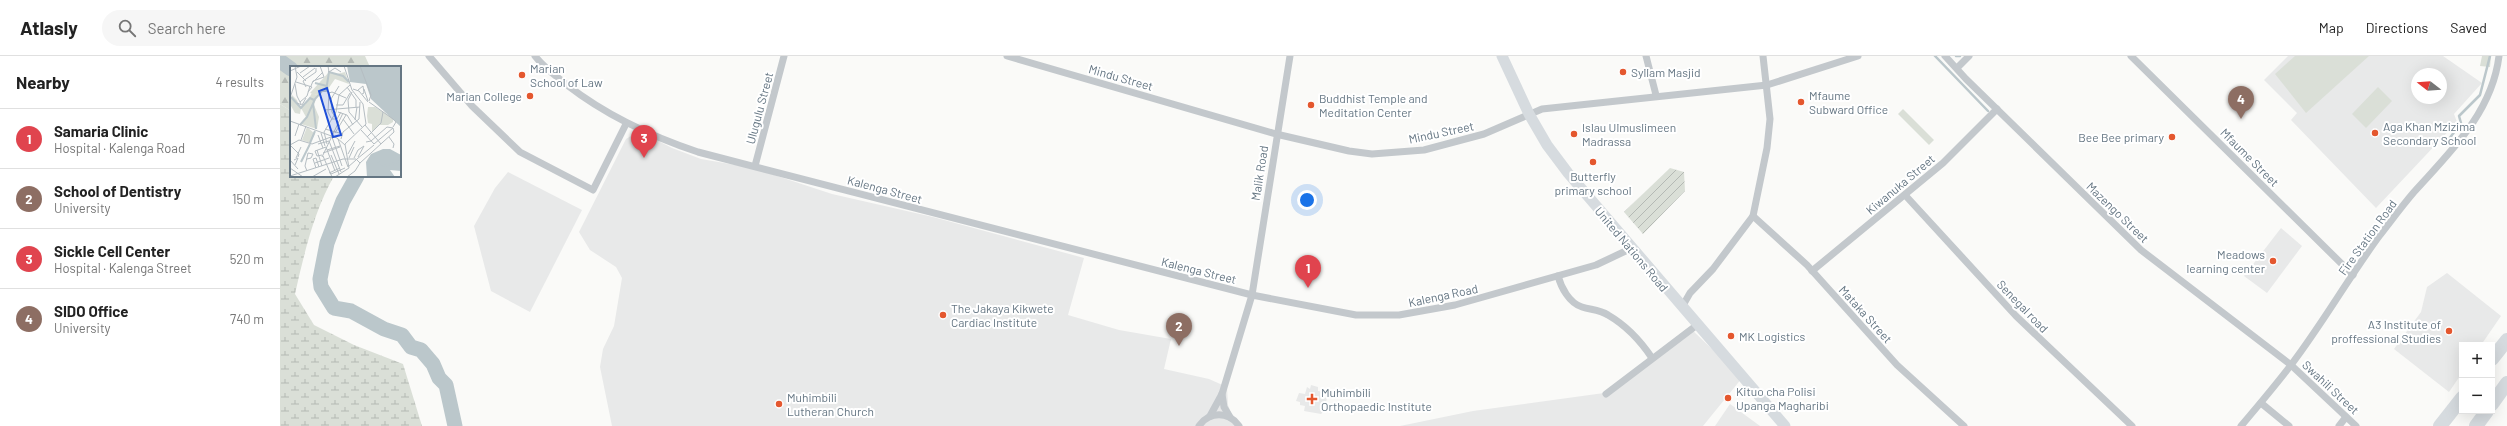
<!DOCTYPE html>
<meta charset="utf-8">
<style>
:root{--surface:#fff;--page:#f6f6f6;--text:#222;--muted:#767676;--line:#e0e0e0;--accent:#e4572e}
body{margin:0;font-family:Barlow,sans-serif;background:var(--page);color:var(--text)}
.controls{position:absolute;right:12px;bottom:12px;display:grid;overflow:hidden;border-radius:0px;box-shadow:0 4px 16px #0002}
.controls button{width:36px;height:36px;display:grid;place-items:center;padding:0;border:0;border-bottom:1px solid var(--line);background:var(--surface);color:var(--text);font:20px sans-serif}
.compass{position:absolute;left:2131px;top:12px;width:36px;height:36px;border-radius:50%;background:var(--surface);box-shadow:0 4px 16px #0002;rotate:287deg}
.you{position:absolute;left:1027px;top:144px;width:14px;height:14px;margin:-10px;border:3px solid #fff;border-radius:50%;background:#1a73e8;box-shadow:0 0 0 6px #1a73e833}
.badge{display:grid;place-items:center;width:26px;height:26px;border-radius:50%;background:var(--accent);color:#fff;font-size:13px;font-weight:700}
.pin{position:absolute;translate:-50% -33px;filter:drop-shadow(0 1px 2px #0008)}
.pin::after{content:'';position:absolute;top:21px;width:14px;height:12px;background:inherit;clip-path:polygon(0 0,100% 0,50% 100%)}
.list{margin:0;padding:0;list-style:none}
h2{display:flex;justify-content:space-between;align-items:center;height:52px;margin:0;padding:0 16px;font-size:17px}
h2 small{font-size:13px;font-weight:400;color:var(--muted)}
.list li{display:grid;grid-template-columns:26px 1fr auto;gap:12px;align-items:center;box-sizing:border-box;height:60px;padding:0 16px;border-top:1px solid var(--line)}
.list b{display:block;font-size:15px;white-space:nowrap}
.list p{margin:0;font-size:13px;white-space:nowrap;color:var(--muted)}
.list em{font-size:13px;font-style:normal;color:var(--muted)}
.icon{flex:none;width:22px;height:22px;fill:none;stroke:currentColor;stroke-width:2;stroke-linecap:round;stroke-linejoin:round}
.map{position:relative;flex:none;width:2227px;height:370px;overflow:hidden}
header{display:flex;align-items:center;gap:24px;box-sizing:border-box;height:56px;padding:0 20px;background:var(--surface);border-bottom:1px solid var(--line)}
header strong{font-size:19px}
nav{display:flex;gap:22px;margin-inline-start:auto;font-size:14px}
.search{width:280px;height:36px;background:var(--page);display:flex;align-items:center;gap:10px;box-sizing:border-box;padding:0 14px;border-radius:22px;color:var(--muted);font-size:15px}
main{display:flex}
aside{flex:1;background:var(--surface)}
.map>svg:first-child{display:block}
.built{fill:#e8e9e9;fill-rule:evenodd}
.green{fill:#dadfd7}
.forest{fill:url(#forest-firs)}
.wetland{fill:url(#wetland-marsh)}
.garden{fill:url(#garden-furrows)}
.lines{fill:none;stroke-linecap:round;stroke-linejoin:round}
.stream{stroke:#bbc7cb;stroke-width:2.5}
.river{stroke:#bbc7cb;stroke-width:15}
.street{stroke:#c3c8cc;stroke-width:7}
.secondary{stroke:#d6dbdf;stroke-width:11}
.highway{stroke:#d6dbdf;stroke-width:14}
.poi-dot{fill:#e4572e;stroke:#fff;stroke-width:1.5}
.labels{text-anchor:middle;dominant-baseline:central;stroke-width:4;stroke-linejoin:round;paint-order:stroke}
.poi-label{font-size:12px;fill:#657683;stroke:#fff;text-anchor:start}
.street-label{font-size:12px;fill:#657683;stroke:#fff}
.inset-river{fill:none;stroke:#bbc7cb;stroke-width:2}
.inset-road{fill:none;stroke:#b5bdc2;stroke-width:1}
.view{fill:#1d4ed8;fill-opacity:0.15;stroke:#1d4ed8;stroke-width:2}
.inset-edge{fill:none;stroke:#657683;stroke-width:2}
</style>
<header>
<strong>Atlasly</strong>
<div class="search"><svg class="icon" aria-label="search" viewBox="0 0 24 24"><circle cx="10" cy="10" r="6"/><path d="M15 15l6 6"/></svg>Search here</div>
<nav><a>Map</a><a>Directions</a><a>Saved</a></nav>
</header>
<main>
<aside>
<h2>Nearby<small>4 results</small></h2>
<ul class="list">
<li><span class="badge" style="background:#e0444e">1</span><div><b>Samaria Clinic</b><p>Hospital · Kalenga Road</p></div><em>70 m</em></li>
<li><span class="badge" style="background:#8d6e63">2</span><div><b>School of Dentistry</b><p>University</p></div><em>150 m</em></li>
<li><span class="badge" style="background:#e0444e">3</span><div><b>Sickle Cell Center</b><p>Hospital · Kalenga Street</p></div><em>520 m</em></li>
<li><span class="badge" style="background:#8d6e63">4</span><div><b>SIDO Office</b><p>University</p></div><em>740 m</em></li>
</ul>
</aside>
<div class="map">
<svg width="2227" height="370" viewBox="0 0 2227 370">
<defs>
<pattern id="forest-firs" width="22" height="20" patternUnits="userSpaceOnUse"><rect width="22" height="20" fill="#dadfd7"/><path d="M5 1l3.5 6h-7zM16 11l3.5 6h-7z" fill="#b4b9b4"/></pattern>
<pattern id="wetland-marsh" width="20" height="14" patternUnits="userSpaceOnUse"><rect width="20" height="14" fill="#dadfd7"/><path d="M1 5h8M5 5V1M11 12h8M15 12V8" fill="none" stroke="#b4b9b4"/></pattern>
<pattern id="garden-furrows" width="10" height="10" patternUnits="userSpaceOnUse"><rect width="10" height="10" fill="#dadfd7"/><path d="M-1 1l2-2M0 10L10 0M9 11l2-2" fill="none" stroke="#b4b9b4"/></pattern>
</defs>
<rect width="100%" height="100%" fill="#fafaf8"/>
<g class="built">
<path d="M2008,0H2163L2202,27L2174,58L2177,66L2096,152L2011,64L2017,57L1984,24ZM2137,18H2161V42H2137Z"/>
<path d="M359,75L392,92L421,103L473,112L552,138L653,161L804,202L788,259L839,274L891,283L884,313L929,323L947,331L948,349L956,370H332L320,311L323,293L334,270L342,222L336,211L310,194L299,176L346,83Z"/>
<path d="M228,116L302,154L250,256L211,235L194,170L215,132Z"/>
<path d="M2001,172L2022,190L1987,237L1964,220Z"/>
<path d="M2167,217L2221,260L2201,289H2182V317L2169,336L2114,293L2141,256L2147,231Z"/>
<path d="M1409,271L1462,322L1423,370H1120L1193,355L1324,337Z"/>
<path d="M1031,329L1038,331V335L1045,336L1043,341L1047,342L1044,355L1041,358L1024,355L1025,350L1020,349V346L1016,345L1019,337L1025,338L1027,331L1030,333Z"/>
<path d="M1450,348L1480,370H1435Z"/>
</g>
<g class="green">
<path d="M2015,0H2089L2026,57L1995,18Z"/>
<path d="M2202,0H2211L2210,11L2200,10Z"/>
<path d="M2098,31L2112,45L2086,72L2072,58Z"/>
<path d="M1623,53L1654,84L1649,89L1618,58Z"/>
</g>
<path class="forest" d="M0,0H85L90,11H11V55L0,48Z"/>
<path class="wetland" d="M0,48L11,55V120H54C34,155 24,198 15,238L34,269L74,289L123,308L142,370H0Z"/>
<path class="garden" d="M1390,112L1404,116L1405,135L1363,178L1344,156Z"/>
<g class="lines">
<g class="stream">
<path d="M1655,0L1708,55"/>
<path d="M1676,0H1680"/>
<path d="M2169,83L2181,67L2179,60L2200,39L2210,0"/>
</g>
<g class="river">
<path d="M0,5L11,13"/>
<path d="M77,120L63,145L47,187L40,223L41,231L54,252L71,255L104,273L122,279L131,291L141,294L153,308L159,322L166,329L175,370"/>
</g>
<g class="street">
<path d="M149,0L192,50L240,96L313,134L346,68"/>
<path d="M255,0C263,11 276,20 287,29C327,60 370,80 418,96L972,239L1076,259H1119L1175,249L1316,209L1352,192"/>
<path d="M727,0L996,78L1069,95L1092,98L1144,94L1204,78L1262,53L1487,29L1578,0"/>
<path d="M1366,0L1376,39"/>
<path d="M1665,0L1686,23L1861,194L2011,309L2076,370"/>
<path d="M1851,0L2073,219"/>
<path d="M1677,12L1689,0"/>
<path d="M475,110L504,0"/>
<path d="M1625,139L1736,260L1852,370"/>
<path d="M1473,160L1527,209L1617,309L1684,370"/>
<path d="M1532,215L1663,107L1717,53"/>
<path d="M1278,220C1281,231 1289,247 1302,251C1311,254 1319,253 1328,259C1347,270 1360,284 1372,302"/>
<path d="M1402,251L1410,237L1433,213L1473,160L1487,92L1490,63L1483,0"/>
<path d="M942,338L944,351L950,361"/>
<path d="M1326,338L1417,269"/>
<path d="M1981,347L2009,370"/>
<path d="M930,360L942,338L972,239L1010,0"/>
<path d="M919,370C929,355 949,355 959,370"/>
<path d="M1961,370C1978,350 1995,330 2011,309C2043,267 2069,221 2100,179C2111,165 2122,150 2134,136C2170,96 2212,57 2219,0"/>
<path d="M2059,370L2066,361"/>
</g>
<path class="secondary" d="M1222,0L1249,58L1267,89L1288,117L1505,370"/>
<g class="highway">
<path d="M2212,303L2227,284"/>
<path d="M2212,348L2227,327"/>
<path d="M2160,370L2182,342"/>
<path d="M2196,370L2207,355"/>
</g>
</g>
<g class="poi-dot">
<circle cx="1343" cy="16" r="4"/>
<circle cx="242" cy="19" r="4"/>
<circle cx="250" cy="40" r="4"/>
<circle cx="1521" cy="46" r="4"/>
<circle cx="1031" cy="49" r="4"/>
<circle cx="2095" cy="77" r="4"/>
<circle cx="1294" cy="78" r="4"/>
<circle cx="1892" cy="81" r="4"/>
<circle cx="1313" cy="106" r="4"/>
<circle cx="1993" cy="205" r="4"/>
<circle cx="663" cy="259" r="4"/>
<circle cx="2169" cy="275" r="4"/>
<circle cx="1451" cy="280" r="4"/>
<circle cx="1448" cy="342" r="4"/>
<path d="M1030 337h4v4h4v4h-4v4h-4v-4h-4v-4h4z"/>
<circle cx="499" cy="348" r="4"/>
</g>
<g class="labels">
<g class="poi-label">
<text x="250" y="12">Marian<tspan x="250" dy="14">School of Law</tspan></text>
<text x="1351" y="16">Syllam Masjid</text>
<text x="1529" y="39">Mfaume<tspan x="1529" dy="14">Subward Office</tspan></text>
<text x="242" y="40" text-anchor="end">Marian College</text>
<text x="1039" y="42">Buddhist Temple and<tspan x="1039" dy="14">Meditation Center</tspan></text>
<text x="2103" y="70">Aga Khan Mzizima<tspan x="2103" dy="14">Secondary School</tspan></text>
<text x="1302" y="71">Islau Ulmuslimeen<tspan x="1302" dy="14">Madrassa</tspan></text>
<text x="1884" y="81" text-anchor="end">Bee Bee primary</text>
<text x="1313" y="120" text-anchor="middle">Butterfly<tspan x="1313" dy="14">primary school</tspan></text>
<text x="1985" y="198" text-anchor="end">Meadows<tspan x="1985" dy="14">learning center</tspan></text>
<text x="671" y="252">The Jakaya Kikwete<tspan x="671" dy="14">Cardiac Institute</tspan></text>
<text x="2161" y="268" text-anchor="end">A3 Institute of<tspan x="2161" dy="14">proffessional Studies</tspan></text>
<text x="1459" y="280">MK Logistics</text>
<text x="1456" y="335">Kituo cha Polisi<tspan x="1456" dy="14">Upanga Magharibi</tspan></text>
<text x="1041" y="336">Muhimbili<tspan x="1041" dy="14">Orthopaedic Institute</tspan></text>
<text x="507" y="341">Muhimbili<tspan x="507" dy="14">Lutheran Church</tspan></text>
</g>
<g class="street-label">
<text transform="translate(841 21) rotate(16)">Mindu Street</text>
<text transform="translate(479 52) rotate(-75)">Ulugulu Street</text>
<text transform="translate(1161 76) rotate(-12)">Mindu Street</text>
<text transform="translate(1970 101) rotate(45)">Mfaume Street</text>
<text transform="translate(979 117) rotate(-81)">Malik Road</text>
<text transform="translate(1620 128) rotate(-40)">Kiwanuka Street</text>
<text transform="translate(605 133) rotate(15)">Kalenga Street</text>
<text transform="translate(1838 156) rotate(44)">Mazengo Street</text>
<text transform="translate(2087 181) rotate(-54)">Fire Station Road</text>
<text transform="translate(1352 193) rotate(50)">United Nations Road</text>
<text transform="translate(919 214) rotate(14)">Kalenga Street</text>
<text transform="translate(1163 239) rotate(-12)">Kalenga Road</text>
<text transform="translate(1743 250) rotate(46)">Senegal road</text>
<text transform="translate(1586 258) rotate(48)">Mataka Street</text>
<text transform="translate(2051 331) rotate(43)">Swahili Street</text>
</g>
</g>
<g transform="translate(10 10)">
<rect width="111" height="111" fill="#fafaf8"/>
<path d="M22,27L27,29L24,39L29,51L27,63L11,58L17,50L16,51L11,42L10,48L5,47L0,38L2,29L7,34L9,41L15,39ZM78,41H85L103,52V56L98,59H89L82,66V58L78,57L77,50Z" fill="#dadfd7"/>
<path d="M39,6L47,8L55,6L59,18L45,13L36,26Z" fill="#dadfd7"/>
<path d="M39,6V18L36,24H32L27,29L20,27ZM17,61L25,68L20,77L12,74Z" fill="#dadfd7"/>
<path d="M57,0H111V61L81,33L76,18L60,16ZM93,83H100L111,89V105L100,104L105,111H77L76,96L81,88Z" fill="#bbc7cb"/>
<path class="inset-river" d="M25,17L37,20M1,31L11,42L20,32L24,34M23,37L26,63M10,59L17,51L25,33L32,25H36L39,6L53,10L59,16M20,77L25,65M82,91L94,100L111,95M11,96L20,78"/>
<path class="inset-road" d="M38,0L39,6L45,2L51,6M70,0L81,29L79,35M0,5L11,0M7,6L16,15M10,7L20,0M13,11L25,2M6,16L22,21L18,26M23,16L33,6M5,18L7,30L11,38M21,20L23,15L34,11L30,0M16,21L13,15L26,6V2M57,21L66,34V41M63,23L69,25L78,36M74,23L78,35M68,24L73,20L74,27L72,28M62,26L58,34L59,46L72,61M0,32L7,11L5,0M10,36L17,30L20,20M79,36L103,53L106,56L103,61M7,37L12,39L16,32M46,39H53L60,27M35,44L70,41M48,46L57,49L63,59M41,52L38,46L39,27L42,26L56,32M41,53H47L51,46M53,53L64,68M65,54L67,41M0,55L47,72L55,79M48,56L42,46L41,33L49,20M75,59L91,78M35,63L53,68M71,64L84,78M31,67L35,80M45,67L56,49M28,69L33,82M5,70L9,58M42,71L52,100M77,71L91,57L93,46M99,71L104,78L103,82M48,73L58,101L66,94M51,73L53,66L69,53L70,36M11,74L16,60M76,76L81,75L97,61L103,62M28,78L39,75L51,106M37,78L34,66L46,46L49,29L60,19M84,78L103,62M0,79L9,74L22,78L41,71M0,79L9,88L8,91M36,81L45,105M27,84L32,100M37,84L50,80M33,87L50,81M58,88L65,75M32,89L27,90L25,85L36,81M41,89L49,108M33,90L42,111M32,91L53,47M68,91L74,80M6,92L11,81M59,92L64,81M64,92L68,84L74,80M67,93L84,79M0,94L8,103M4,94L8,92L5,99M25,97L39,92M70,97L104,66L103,62M0,102L13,111M26,102L23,93L26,92L29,101M17,105L15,100L18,87L23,88L21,92L17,93M39,107L50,102M41,108L55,102M0,110L53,93H66M22,111L36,103M45,111L59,102L55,78L76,58L73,38L62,24L54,0M57,111L65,105L70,97L66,93"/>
<path class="view" d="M37,22L51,69L43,71L29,25Z"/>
<rect width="111" height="111" class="inset-edge"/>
</g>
</svg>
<div class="controls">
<button>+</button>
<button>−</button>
</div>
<svg class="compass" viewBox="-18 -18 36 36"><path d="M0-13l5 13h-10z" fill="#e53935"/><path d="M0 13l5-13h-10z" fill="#767676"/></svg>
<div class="you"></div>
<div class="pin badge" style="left:1028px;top:232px;background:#e0444e">1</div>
<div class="pin badge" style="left:899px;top:290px;background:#8d6e63">2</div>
<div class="pin badge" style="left:364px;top:102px;background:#e0444e">3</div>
<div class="pin badge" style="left:1961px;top:63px;background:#8d6e63">4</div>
</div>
</main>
